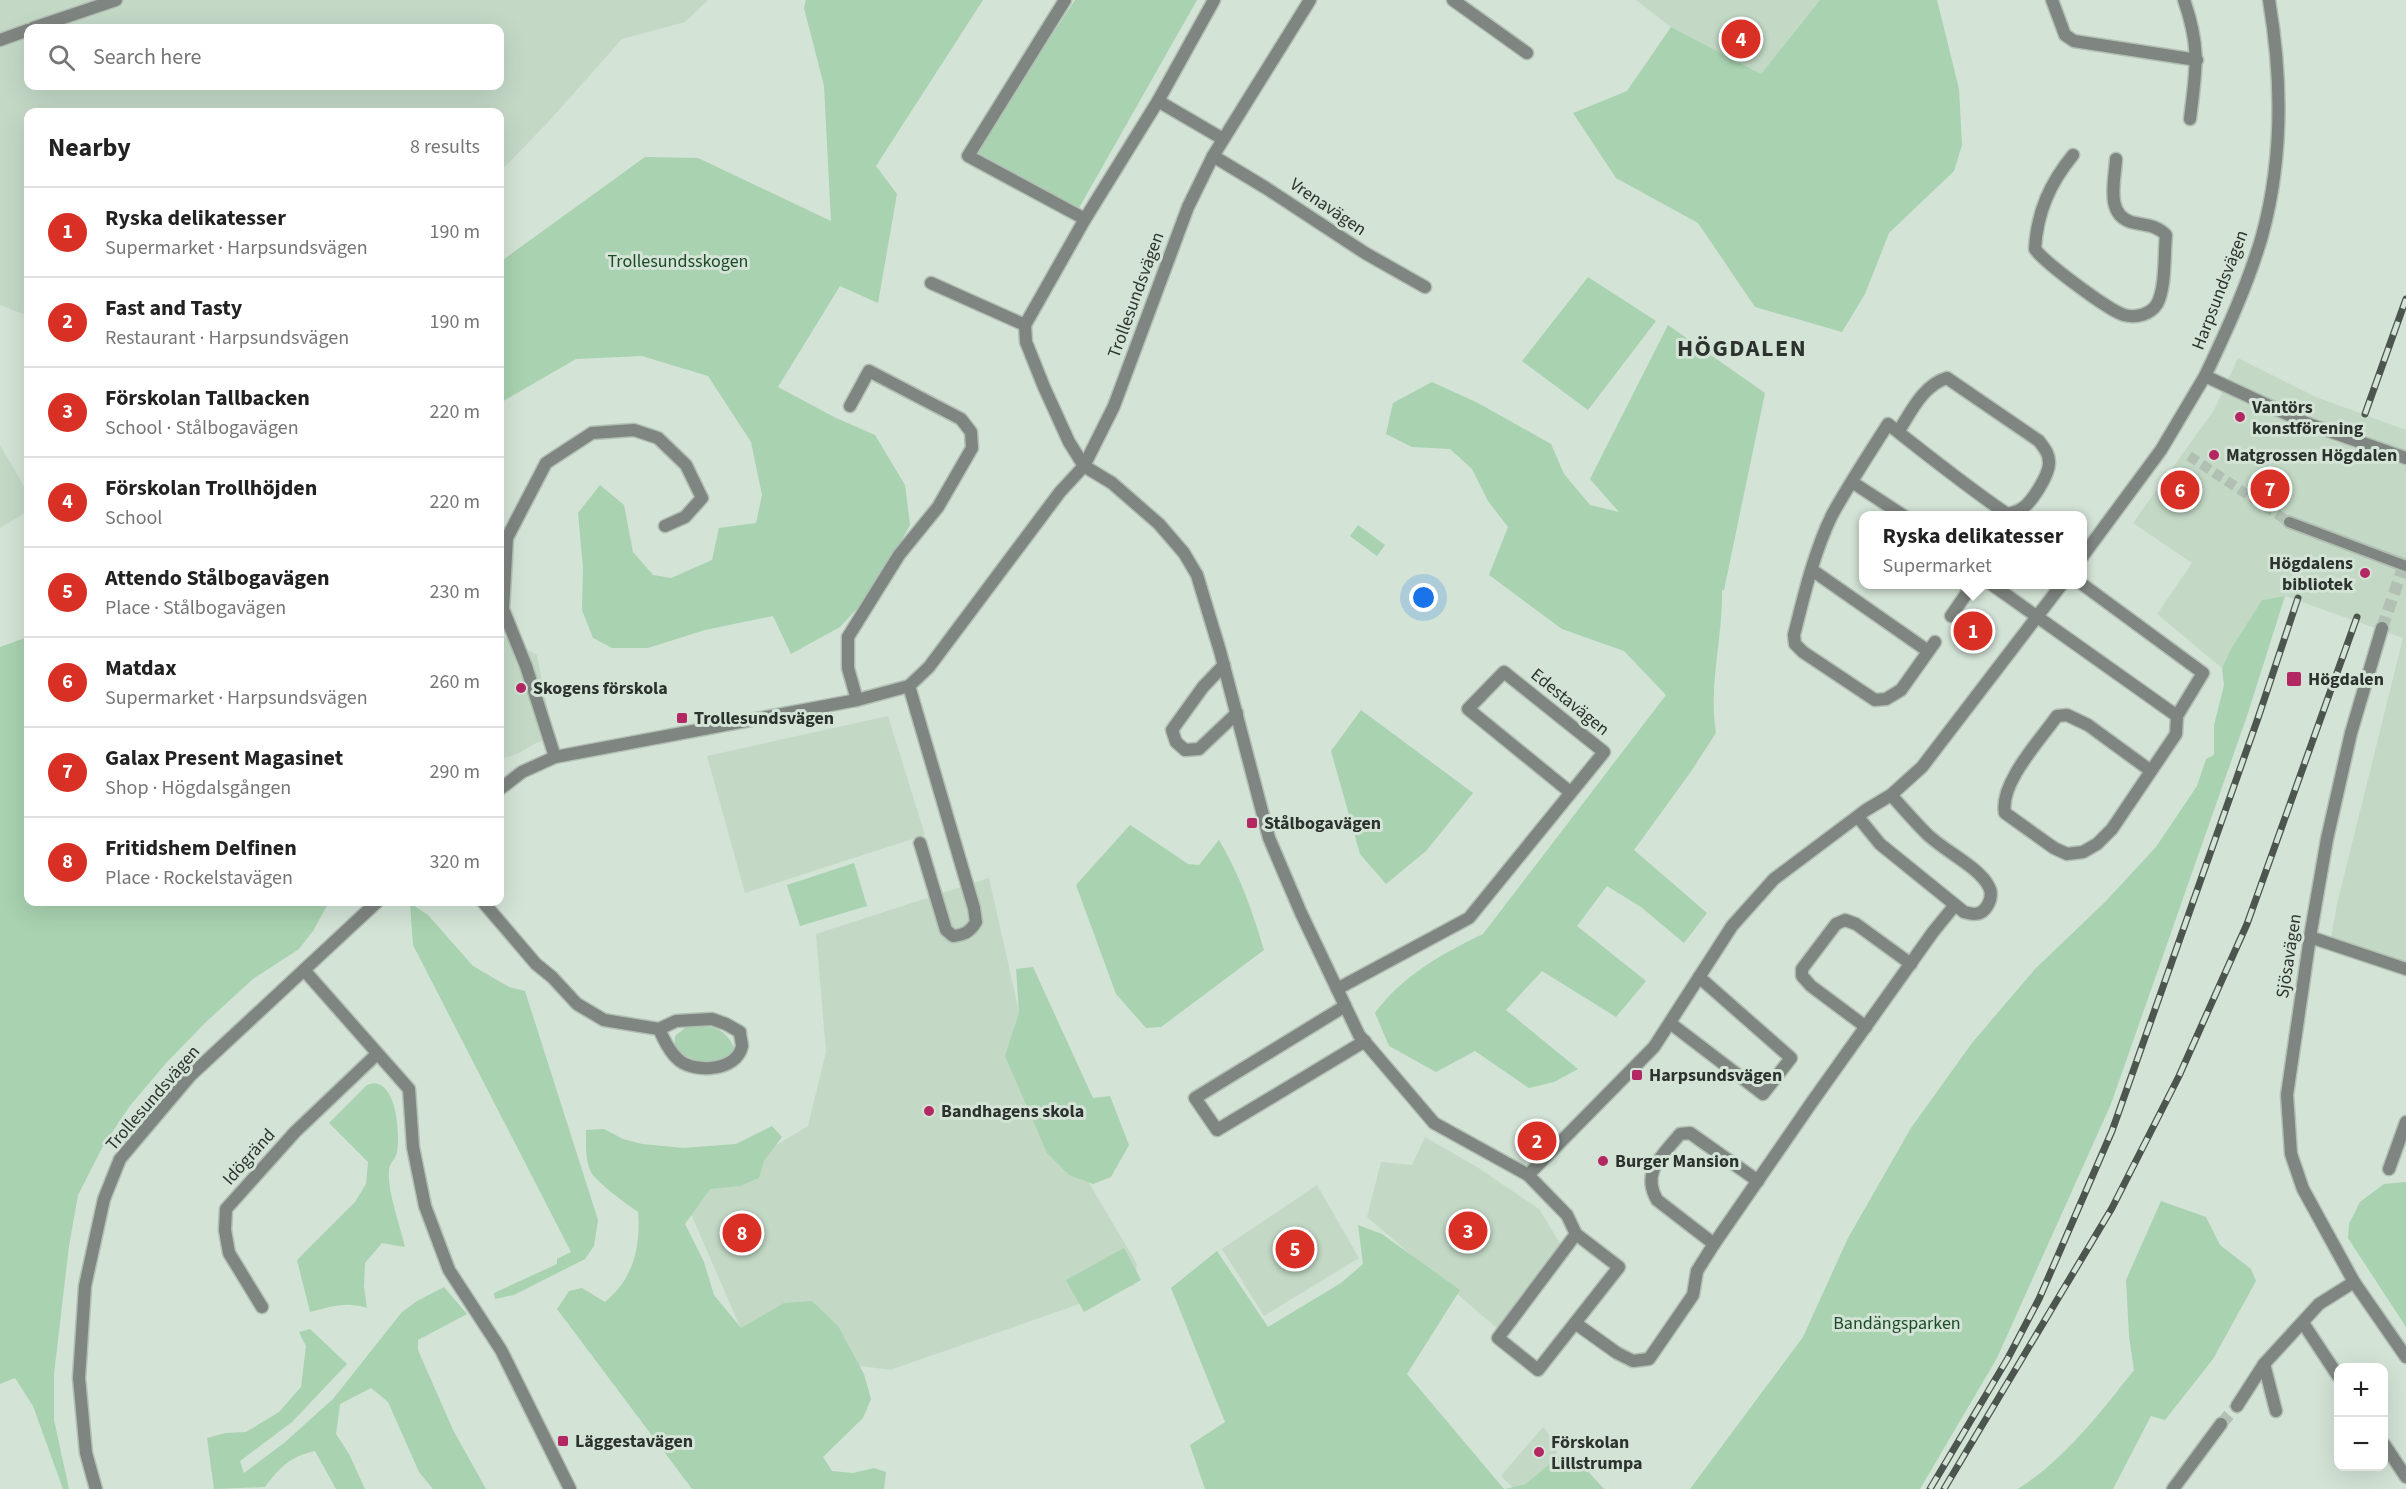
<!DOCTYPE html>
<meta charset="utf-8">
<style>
:root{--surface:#fff;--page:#f2f2f2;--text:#222;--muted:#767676;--line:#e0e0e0;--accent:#d93025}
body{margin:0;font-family:"Source Sans 3",sans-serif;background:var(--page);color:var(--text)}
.controls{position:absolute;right:18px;bottom:18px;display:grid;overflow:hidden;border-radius:12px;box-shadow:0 6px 24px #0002}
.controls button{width:54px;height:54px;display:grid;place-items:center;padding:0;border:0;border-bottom:2px solid var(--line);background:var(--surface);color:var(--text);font:30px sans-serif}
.you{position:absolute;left:1424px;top:598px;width:21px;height:21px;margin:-15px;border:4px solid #fff;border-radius:50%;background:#1a73e8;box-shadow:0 0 0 9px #1a73e833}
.badge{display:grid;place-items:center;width:39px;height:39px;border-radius:50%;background:var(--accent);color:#fff;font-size:20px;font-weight:700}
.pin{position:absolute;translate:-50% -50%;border:3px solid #fff;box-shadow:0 2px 6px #0006}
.popup{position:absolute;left:1859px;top:511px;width:228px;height:78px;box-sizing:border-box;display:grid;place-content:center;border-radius:12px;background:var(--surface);filter:drop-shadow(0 2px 4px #0005);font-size:20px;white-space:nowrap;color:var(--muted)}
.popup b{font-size:22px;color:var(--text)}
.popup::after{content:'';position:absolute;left:50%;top:100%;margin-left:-12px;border:12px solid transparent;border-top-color:var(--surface)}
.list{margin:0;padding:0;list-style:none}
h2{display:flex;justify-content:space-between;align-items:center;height:78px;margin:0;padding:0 24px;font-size:26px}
h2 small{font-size:20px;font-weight:400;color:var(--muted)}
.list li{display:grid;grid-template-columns:39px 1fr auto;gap:18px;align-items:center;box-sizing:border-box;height:90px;padding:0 24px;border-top:2px solid var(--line)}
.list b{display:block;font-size:22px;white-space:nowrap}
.list p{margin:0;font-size:20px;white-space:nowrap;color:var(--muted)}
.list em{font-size:20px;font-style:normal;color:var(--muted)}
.icon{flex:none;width:33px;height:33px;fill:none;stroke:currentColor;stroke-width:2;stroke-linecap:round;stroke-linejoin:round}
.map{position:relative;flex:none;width:2406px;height:1489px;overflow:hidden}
.search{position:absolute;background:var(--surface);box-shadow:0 6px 24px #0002;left:24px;top:24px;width:480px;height:66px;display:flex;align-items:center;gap:15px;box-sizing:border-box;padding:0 21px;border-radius:12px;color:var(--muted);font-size:22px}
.panel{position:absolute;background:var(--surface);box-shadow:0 6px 24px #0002;left:24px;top:108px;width:480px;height:798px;border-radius:12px}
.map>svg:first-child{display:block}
.built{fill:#c3d9c6;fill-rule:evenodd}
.green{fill:#a8d2b0}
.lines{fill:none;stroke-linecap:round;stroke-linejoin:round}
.pedestrian-tunnel{stroke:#b2c0b4;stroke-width:10;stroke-dasharray:10 5;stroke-linecap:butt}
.minor-tunnel{stroke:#b2c0b4;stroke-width:12;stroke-dasharray:12 6;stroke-linecap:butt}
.pedestrian-casing{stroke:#b2c0b4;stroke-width:14}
.minor-casing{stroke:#b2c0b4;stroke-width:15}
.tertiary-casing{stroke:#b2c0b4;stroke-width:15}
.pedestrian{stroke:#7f8580;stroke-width:10}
.minor{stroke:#7f8580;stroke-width:12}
.tertiary{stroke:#7f8580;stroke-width:12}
.rail-casing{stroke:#4d554f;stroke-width:7}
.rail{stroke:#d3e3d6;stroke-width:4.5;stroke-dasharray:14;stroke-linecap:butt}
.poi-dot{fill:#b32763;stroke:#d3e3d6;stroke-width:2}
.labels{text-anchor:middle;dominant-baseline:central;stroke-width:6;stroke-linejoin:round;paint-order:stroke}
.street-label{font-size:18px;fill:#2c322d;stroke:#d3e3d6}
.park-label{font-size:18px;fill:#1b4b29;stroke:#d3e3d6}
.poi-label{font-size:18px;font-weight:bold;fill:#2c322d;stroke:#d3e3d6;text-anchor:start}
.district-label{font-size:24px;font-weight:bold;letter-spacing:1.5px;fill:#2c322d;stroke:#d3e3d6}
</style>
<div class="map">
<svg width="2406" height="1489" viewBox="0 0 2406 1489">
<rect width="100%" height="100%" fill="#d3e3d6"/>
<g class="built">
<path d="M0,0H708L685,22L622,39L550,120L500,172V112H28V316L0,305ZM28,28H500V86H28Z"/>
<path d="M1636,0H1820L1761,74L1671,27Z"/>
<path d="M2238,358L2316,397L2406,430V975L2329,949L2337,904L2403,638L2285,596L2262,600L2231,649L2222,668L2157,614L2192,563L2133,523L2214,410Z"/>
<path d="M0,445L28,493V511L0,528Z"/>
<path d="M500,637H505L537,655L553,738L536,743L519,753L500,760Z"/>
<path d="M888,716L925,835L745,893L707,756Z"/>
<path d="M989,878L1038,1097L1137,1264L1134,1285L890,1370L750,1350L685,1200L808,1126L826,1052L816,934Z"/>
<path d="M1425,1137L1477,1167L1539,1209L1561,1245L1497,1328L1367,1217L1381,1162L1412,1165Z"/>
<path d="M1317,1185L1359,1258L1264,1316L1222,1249Z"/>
<path d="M1543,1427L1556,1443L1557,1462L1525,1489H1514L1501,1476Z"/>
</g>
<g class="green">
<path d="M806,0H983L876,166L897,194L878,303L840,286L778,387L836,418L875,435L905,485L910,525L875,589L840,627L791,654L773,616L705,630L648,648H612L593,638L582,610L583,568L578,513L600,485L624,505L633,552L653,575L671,578L712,560L719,528L756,523L762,495L751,442L708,376L642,356L576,359L500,403V262L645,157L698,158L831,221L824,86L804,8Z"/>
<path d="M1075,0H1197L1079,208L974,153Z"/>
<path d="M1820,0H1937L1959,89L1962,145L1954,171L1889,233L1865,294L1842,332L1755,307L1698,223L1616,178L1573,113L1627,91L1671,27L1761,74Z"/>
<path d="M1588,277L1656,321L1588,410L1522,361Z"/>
<path d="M1668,325L1765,393L1724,590H1722C1723,638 1708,685 1716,733L1690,773L1634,850L1707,913L1684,943L1641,907L1607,886L1577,926L1646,981L1616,1017L1542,971L1506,1010L1578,1069L1554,1082L1529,1088L1475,1051L1436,1072L1389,1046L1375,1013C1402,976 1443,953 1483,934L1666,695L1624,651L1562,629L1489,575L1508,527L1488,501L1472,469L1450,449L1412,447L1386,434L1393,403L1432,382L1478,403L1551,444L1564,474L1590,505L1619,512L1590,479Z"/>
<path d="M1358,525L1385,545L1377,556L1350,536Z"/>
<path d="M2285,596L2248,713L2111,1104L1997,1358L1920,1489H1690L1803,1337L1848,1238L1911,1128L1972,1043L2035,969L2105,902L2156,847L2197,786L2206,759L2214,755V725L2224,685L2222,668L2231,649L2262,600Z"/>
<path d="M28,633V902H329L313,931L299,949L253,979L206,1022L166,1063L129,1107L103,1146L78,1195L69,1246L54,1374V1420L69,1489H63L33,1406L15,1378L0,1384V647L25,638Z"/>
<path d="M1361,710L1473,793L1426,851L1386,884L1360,854L1331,751Z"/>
<path d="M1130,825L1188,864L1199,865L1219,840C1239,873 1253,913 1264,950L1161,1027L1146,1028L1116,994L1076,885Z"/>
<path d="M854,863L867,906L800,926L787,885Z"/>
<path d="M410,903L428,915L473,966L509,987L525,991L598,1220L594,1246L585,1259L514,1295L495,1299L494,1293L557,1264V1259L571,1252L413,945Z"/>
<path d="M1033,967L1093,1098L1110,1096L1129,1145L1111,1177L1093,1184L1069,1175L1047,1153L1005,1056L1019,1013L1016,969Z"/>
<path d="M698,1024C716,1026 728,1032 735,1050L725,1060L704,1063L680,1054L675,1049V1036L685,1028Z"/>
<path d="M374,1083C397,1085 400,1133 397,1152C396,1158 390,1163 389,1169C387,1191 400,1225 405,1247L382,1243L365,1263L364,1287L367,1308C346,1301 330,1307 310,1312L297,1260L355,1202L366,1184L368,1162L329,1123L367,1085Z"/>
<path d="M772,1126L782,1137L764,1161L759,1178L740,1186L710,1189L685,1224L704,1262L714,1295L741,1328L784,1303L812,1301L838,1326L864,1374L871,1399L863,1418L823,1457L832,1471L853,1473L874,1468L886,1472L884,1489H692L557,1309L569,1291L582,1288L605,1302C633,1279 641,1247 638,1212C627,1204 597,1183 591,1172C585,1160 586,1143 586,1130L604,1129L623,1139L642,1144L683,1148L736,1144Z"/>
<path d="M2405,1182L2406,1183V1327L2348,1238L2349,1224L2360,1202L2384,1184Z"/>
<path d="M2161,1201L2206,1217L2220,1245L2251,1269L2256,1281L2213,1359L2165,1420L2151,1416L2113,1489H2018C2065,1459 2100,1413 2134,1370L2129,1336L2126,1280Z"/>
<path d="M1358,1225L1382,1234L1460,1290L1407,1374L1504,1489H1205L1190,1445L1225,1422L1171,1288L1217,1251L1268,1327L1341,1283L1363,1264Z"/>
<path d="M1124,1248L1141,1280L1084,1312L1066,1280Z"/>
<path d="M444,1287L467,1314L418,1340V1350L453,1430L486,1489H433L419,1472L388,1402L371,1388L340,1404L336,1434L349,1454L365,1489H336L315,1451C291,1456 279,1468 265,1487L214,1489L207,1438L226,1433L246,1432L279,1412L301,1387L306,1346L299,1332L310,1329L347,1364L292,1422L240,1461L244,1473L284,1443L333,1399L402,1312L417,1301Z"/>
<path d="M1573,1455L1604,1489H1505L1526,1484L1559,1456Z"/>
</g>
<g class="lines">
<path class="pedestrian-tunnel" d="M2189,456L2289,522"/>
<g class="minor-tunnel">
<path d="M2382,628L2406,559"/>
<path d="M2221,1424L2237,1406"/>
</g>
<defs>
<path id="pedestrian" d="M2289,522L2406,566"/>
<g id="minor">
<path d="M1065,0L968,156L1085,219L1158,101L1214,0"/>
<path d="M1453,0L1527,53"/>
<path d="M2052,0L2065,35L2074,41L2197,60"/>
<path d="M2184,0C2201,49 2196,69 2190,119"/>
<path d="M1158,101L1223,139"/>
<path d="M2073,155C2050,183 2037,212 2035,249C2045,263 2108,310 2124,315C2136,318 2150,315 2157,304C2166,288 2164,254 2166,235C2155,224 2146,226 2131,222C2105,214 2115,180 2116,159"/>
<path d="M1213,156L1266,188L1365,253L1425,287"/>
<path d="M931,283L1025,325L1026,342L1044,387L1069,442L1084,466L1112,483L1159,524L1184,553L1197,575L1220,651L1269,838L1301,913L1359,1035L1434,1123L1528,1175L1567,1215L1576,1234L1498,1338L1538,1370L1619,1267L1576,1234"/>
<path d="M1025,325L1085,219"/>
<path d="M850,406L869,371L961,419L971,432L972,448L938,507L899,555L848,637V668L857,700"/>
<path d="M1898,432C1911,412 1923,385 1947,378L2039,441C2044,448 2049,453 2049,462C2050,474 2031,504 2021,509C2017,512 2011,513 2007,514C1966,486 1927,455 1888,424C1869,454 1849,484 1832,515C1814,552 1804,595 1794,635L1795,644L1803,652L1875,700L1886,699L1901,690L1935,642"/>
<path d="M1852,482L1904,516"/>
<path d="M2082,557L2161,450L2205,376"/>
<path d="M1812,570L1928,651"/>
<path d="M1991,584L2177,716L2203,673L2082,584"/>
<path d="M1951,616L1973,584"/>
<path d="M2382,628L2351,733L2327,839L2310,937L2287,1095L2291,1154L2303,1189L2354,1282L2406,1357"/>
<path d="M1224,665L1203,687L1172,730L1176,742L1185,750L1199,749L1237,713"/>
<path d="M909,686L974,908L976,922C970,932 964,935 953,936L946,930L920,843"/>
<path d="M555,757L526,666L503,609L507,538L546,463L592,433L634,430L658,438L686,465L702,498L685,517L665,526"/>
<path d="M2151,771L2088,725L2067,715L2057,716C2040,740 1999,784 2005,813L2054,848L2067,854L2083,852L2097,844L2112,829L2176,734L2177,716"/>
<path d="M500,789L522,772L555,757L857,700L909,686L929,667L1060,492L1084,466L1114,406L1188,207L1213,156L1310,0"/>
<path d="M1858,817L1880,844L1964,912C1972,914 1979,916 1985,909C1990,903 1993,894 1989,887C1980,867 1942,850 1926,833C1914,821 1903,808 1891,795"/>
<path d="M483,902L536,964L552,977L577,1004L604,1020L659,1029L676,1021L712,1019L726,1024L740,1032C740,1037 742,1042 742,1046C737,1071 696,1073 680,1061C670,1053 664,1040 659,1029"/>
<path d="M2310,937L2406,969"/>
<path d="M304,970L409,1089L413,1147L425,1206L449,1270L501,1350L570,1489"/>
<path d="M1337,989L1469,918L1604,752L1504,672L1468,709L1570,792"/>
<path d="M1345,1006L1195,1098L1217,1130L1365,1041"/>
<path d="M1670,1023L1763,1094L1791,1058L1699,977"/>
<path d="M1866,1027L1811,986L1802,976V969L1836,924L1845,920L1856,924L1911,964"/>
<path d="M2389,1169L2406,1122"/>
<path d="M1528,1175L1654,1047L1732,926L1774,879L1866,810L1891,795L1922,767L2062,584"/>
<path d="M1714,1244L1657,1200C1641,1172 1662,1156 1680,1134L1690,1133L1758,1181"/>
<path d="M262,1307L229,1253L225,1230L226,1209L295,1132L377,1054"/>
<path d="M1575,1323L1617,1353L1633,1361L1649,1359L1693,1295L1697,1271L1714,1244L1812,1102L1933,932L1955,905"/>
<path d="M2303,1323L2338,1376"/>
<path d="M2264,1364L2276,1411"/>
<path d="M2237,1406L2264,1364L2319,1304L2354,1282"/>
<path d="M2384,1444L2406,1477"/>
<path d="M96,1489L86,1453L79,1378L85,1286L104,1199L120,1159L191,1075L377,902"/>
<path d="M2173,1489L2221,1424"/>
</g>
<g id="tertiary">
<path d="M2269,0C2282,77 2283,160 2262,236C2248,284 2227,330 2205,376L2306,423L2406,458"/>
<path d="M33,28L116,0"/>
<path d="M0,40L28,30"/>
</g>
</defs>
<use href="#pedestrian" class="pedestrian-casing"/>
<use href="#minor" class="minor-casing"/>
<use href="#tertiary" class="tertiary-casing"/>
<use href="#pedestrian" class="pedestrian"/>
<use href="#minor" class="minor"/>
<use href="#tertiary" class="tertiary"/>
<defs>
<g id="rail">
<path d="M2365,414L2406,299"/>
<path d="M1930,1489L2008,1358L2039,1299L2112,1131L2258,718L2298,598"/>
<path d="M1944,1489L2112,1208L2179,1076L2247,924L2357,617"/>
</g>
</defs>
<use href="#rail" class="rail-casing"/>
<use href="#rail" class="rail"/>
</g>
<g class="poi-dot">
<circle cx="2240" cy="417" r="6"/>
<circle cx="2214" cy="455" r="6"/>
<circle cx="2365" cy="573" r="6"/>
<rect x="2286" y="671" width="16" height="16" rx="3"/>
<circle cx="521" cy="688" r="6"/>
<rect x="676" y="712" width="12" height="12" rx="3"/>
<rect x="1246" y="817" width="12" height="12" rx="3"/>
<rect x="1631" y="1069" width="12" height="12" rx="3"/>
<circle cx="929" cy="1111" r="6"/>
<circle cx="1603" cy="1161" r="6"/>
<rect x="557" y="1435" width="12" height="12" rx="3"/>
<circle cx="1539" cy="1452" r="6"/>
</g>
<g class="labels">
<g class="street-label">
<text transform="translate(1328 207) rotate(34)">Vrenavägen</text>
<text transform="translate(2220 290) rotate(-69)">Harpsundsvägen</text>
<text transform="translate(1136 295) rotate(-70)">Trollesundsvägen</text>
<text transform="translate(1570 702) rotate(39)">Edestavägen</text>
<text transform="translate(2289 956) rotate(-81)">Sjösavägen</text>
<text transform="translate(153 1098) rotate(-49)">Trollesundsvägen</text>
<text transform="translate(249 1157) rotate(-48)">Idögränd</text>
</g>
<g class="park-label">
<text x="678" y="261">Trollesundsskogen</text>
<text x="1897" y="1323">Bandängsparken</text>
</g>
<g class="poi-label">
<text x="2252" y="407">Vantörs<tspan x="2252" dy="21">konstförening</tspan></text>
<text x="2226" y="455">Matgrossen Högdalen</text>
<text x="2353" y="563" text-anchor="end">Högdalens<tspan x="2353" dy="21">bibliotek</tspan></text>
<text x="2308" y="679">Högdalen</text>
<text x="533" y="688">Skogens förskola</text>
<text x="694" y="718">Trollesundsvägen</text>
<text x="1264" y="823">Stålbogavägen</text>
<text x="1649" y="1075">Harpsundsvägen</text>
<text x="941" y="1111">Bandhagens skola</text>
<text x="1615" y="1161">Burger Mansion</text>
<text x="575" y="1441">Läggestavägen</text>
<text x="1551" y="1442">Förskolan<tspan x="1551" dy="21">Lillstrumpa</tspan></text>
</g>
<g class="district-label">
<text x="1742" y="348">HÖGDALEN</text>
</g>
</g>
</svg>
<div class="controls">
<button>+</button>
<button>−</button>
</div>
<div class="you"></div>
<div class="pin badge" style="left:1973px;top:631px">1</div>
<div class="popup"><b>Ryska delikatesser</b>Supermarket</div>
<div class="pin badge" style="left:1537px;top:1141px">2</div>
<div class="pin badge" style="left:1468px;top:1231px">3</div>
<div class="pin badge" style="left:1741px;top:39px">4</div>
<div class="pin badge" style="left:1295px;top:1249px">5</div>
<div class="pin badge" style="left:2180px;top:490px">6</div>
<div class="pin badge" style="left:2270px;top:489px">7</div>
<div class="pin badge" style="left:742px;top:1233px">8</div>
<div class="search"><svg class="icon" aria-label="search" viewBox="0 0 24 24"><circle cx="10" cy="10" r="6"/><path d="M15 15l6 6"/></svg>Search here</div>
<section class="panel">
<h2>Nearby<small>8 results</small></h2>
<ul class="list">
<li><span class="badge">1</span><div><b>Ryska delikatesser</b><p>Supermarket · Harpsundsvägen</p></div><em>190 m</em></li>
<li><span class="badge">2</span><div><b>Fast and Tasty</b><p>Restaurant · Harpsundsvägen</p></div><em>190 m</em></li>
<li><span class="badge">3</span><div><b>Förskolan Tallbacken</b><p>School · Stålbogavägen</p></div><em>220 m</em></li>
<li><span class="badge">4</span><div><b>Förskolan Trollhöjden</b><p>School</p></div><em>220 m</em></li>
<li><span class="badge">5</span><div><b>Attendo Stålbogavägen</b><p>Place · Stålbogavägen</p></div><em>230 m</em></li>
<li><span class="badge">6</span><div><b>Matdax</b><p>Supermarket · Harpsundsvägen</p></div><em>260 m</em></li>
<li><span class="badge">7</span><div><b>Galax Present Magasinet</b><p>Shop · Högdalsgången</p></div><em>290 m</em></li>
<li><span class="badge">8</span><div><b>Fritidshem Delfinen</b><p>Place · Rockelstavägen</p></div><em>320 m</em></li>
</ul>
</section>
</div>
